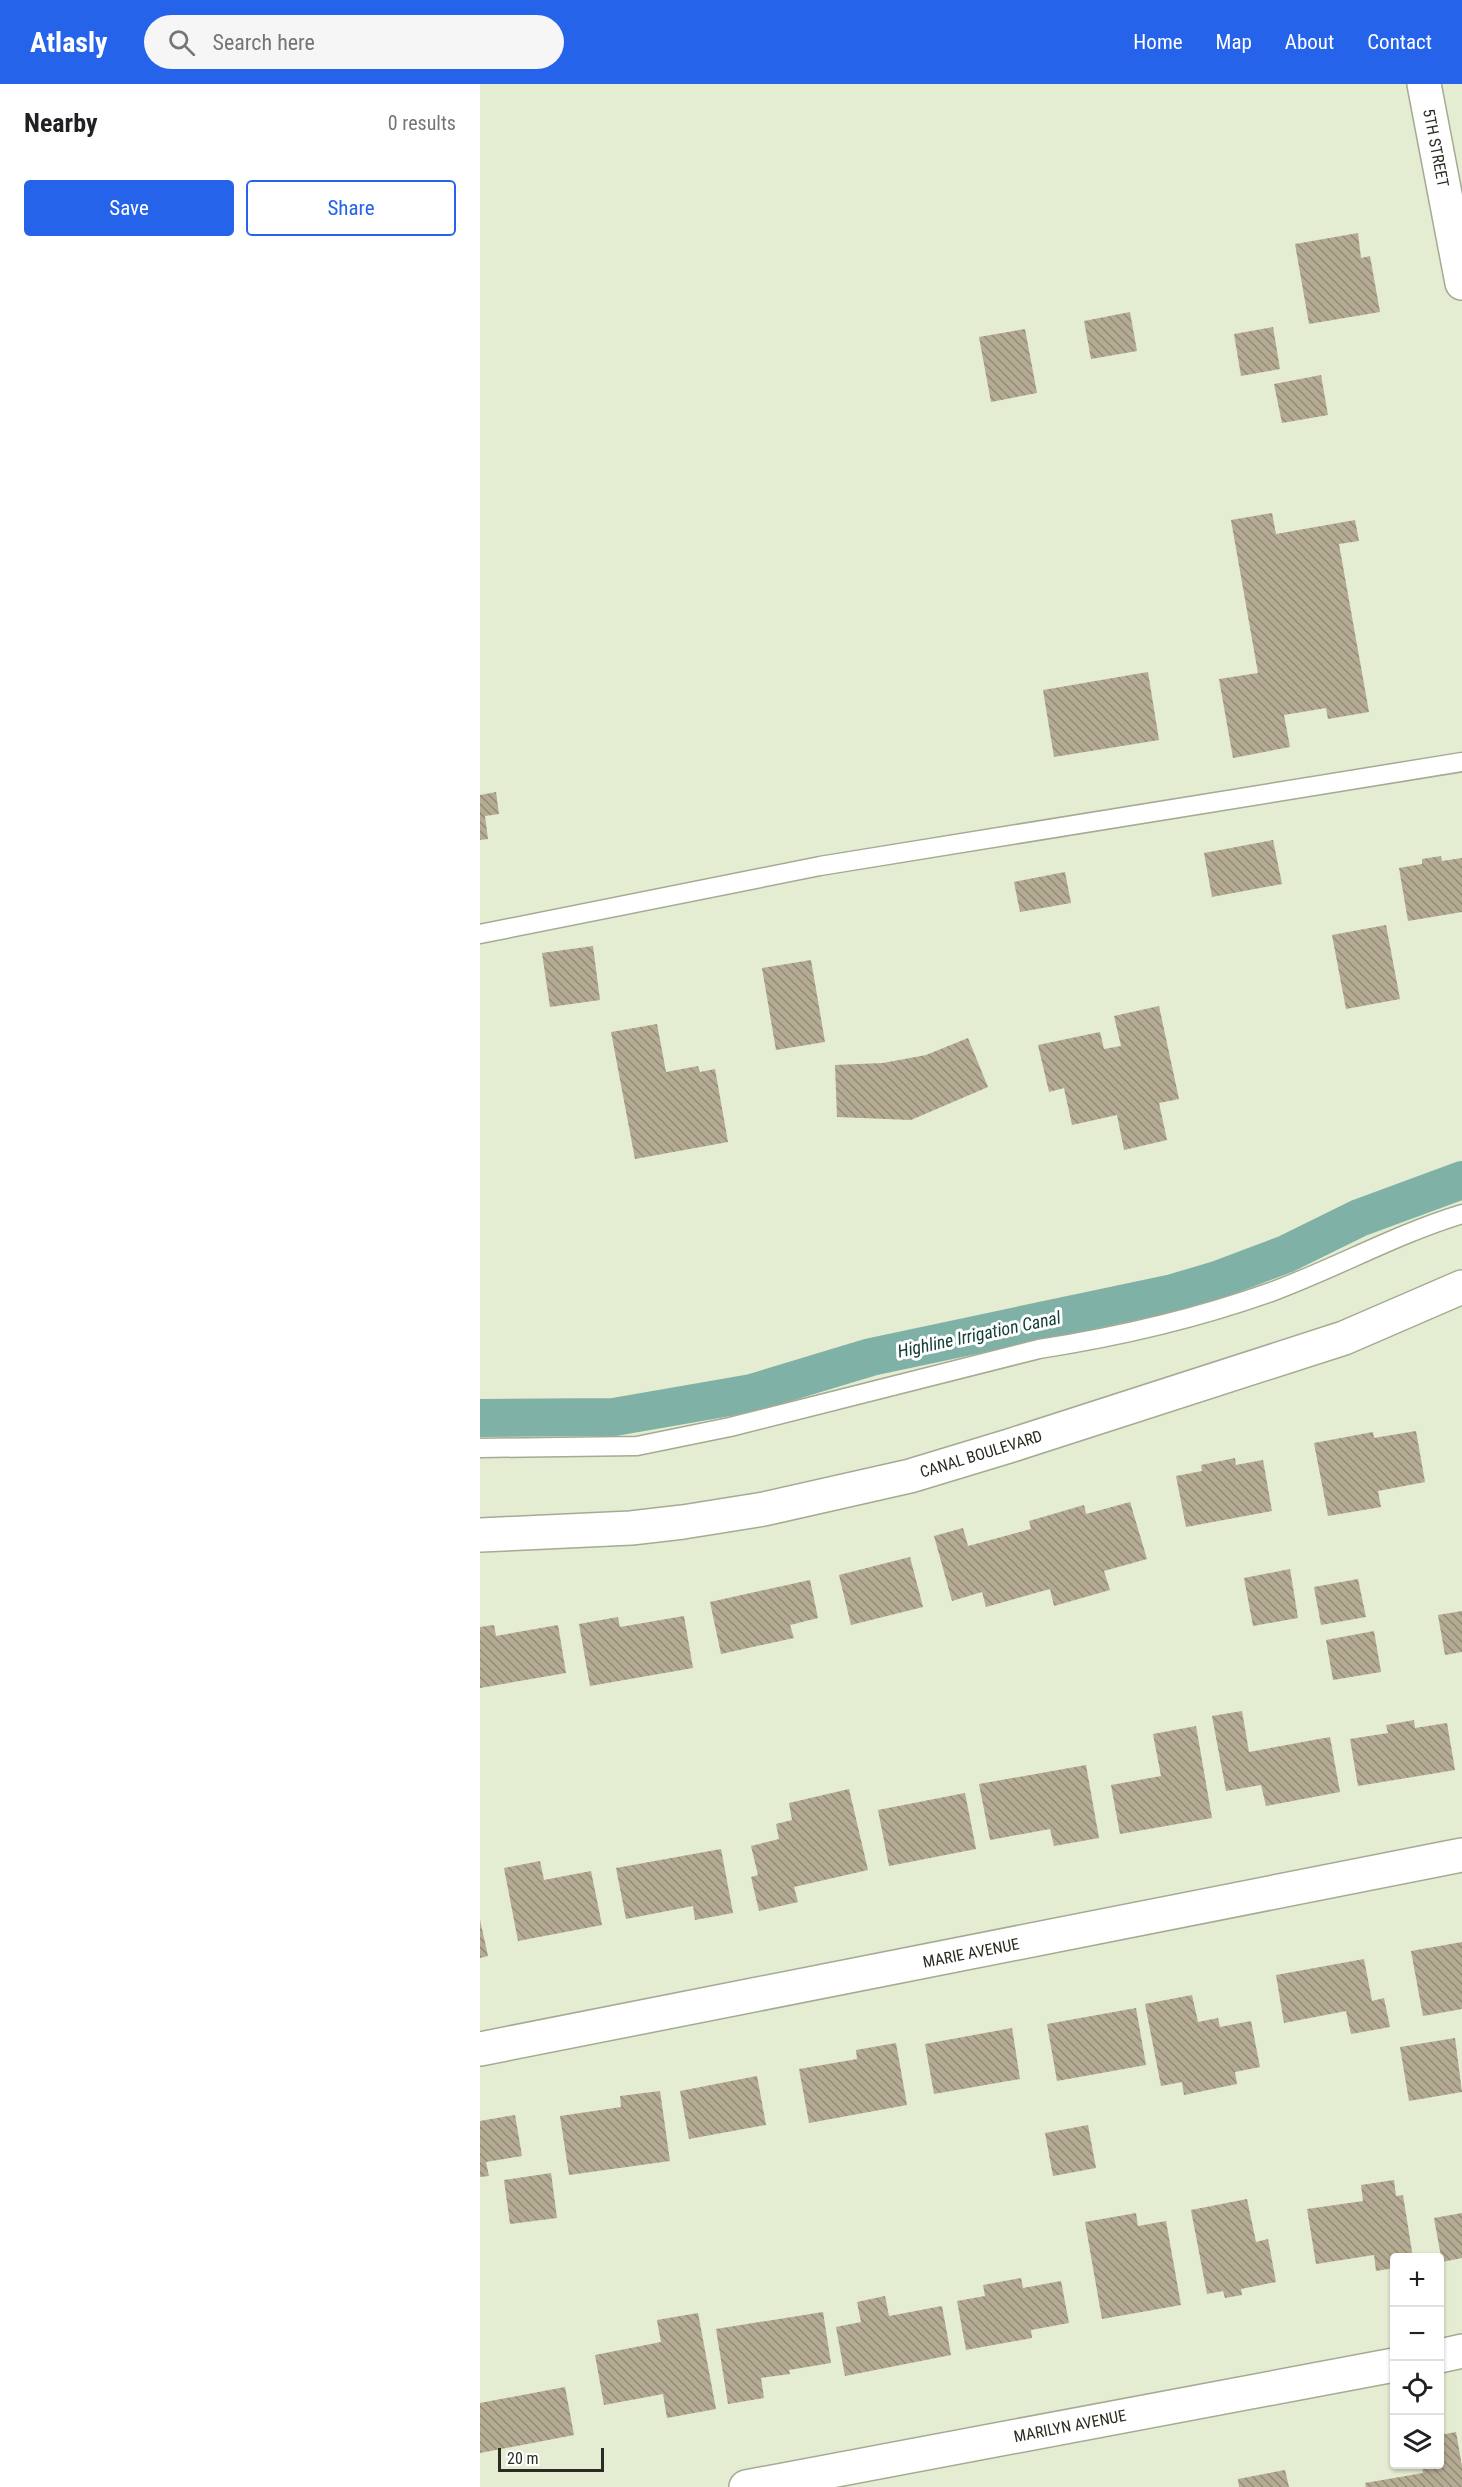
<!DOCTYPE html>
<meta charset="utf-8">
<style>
:root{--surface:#fff;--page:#f6f6f6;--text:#202124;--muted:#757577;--line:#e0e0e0;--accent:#2563eb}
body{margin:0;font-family:"Roboto Condensed",sans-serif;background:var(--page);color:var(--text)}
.controls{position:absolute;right:18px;bottom:18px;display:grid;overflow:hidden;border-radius:6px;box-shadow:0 2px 4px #0004}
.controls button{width:54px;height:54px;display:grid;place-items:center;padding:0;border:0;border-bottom:2px solid var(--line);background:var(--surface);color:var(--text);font:30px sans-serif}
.scale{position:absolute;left:18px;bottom:15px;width:106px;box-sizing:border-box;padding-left:6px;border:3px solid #292c22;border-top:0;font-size:16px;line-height:21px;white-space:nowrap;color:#292c22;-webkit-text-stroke:4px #fff;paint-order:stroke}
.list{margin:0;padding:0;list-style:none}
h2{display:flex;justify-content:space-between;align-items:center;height:78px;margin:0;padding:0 24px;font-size:26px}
h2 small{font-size:20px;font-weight:400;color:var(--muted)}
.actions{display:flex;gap:12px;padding:18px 24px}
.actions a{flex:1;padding:14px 0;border:2px solid var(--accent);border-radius:6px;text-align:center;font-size:21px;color:var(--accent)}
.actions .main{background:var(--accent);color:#fff}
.icon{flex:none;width:33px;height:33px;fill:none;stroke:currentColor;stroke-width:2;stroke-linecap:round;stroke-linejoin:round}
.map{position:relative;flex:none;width:982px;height:2403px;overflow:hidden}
header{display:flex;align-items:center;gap:36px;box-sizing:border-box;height:84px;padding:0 30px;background:var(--accent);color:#fff}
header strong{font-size:28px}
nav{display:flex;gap:33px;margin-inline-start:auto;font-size:21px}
.search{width:420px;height:54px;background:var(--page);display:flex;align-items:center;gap:15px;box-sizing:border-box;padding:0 21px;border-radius:33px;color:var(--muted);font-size:22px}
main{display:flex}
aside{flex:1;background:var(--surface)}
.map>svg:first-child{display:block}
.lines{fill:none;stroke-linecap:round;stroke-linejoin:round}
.canal{stroke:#80b1a7;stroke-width:38}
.building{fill:url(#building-back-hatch)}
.lane-casing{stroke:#a4ab92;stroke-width:21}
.street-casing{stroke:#a4ab92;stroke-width:36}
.secondary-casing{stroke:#a4ab92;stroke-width:36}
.lane{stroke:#fff;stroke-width:18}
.street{stroke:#fff;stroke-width:33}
.secondary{stroke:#fff;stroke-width:33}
.labels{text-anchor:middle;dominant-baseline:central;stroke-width:6;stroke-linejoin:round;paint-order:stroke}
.street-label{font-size:16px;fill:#292c22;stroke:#fff}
.water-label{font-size:18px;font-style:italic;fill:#134039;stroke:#fff}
</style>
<header>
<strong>Atlasly</strong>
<div class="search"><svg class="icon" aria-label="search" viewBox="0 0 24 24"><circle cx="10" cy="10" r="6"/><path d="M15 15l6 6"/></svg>Search here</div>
<nav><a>Home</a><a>Map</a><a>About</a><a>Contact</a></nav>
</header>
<main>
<aside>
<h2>Nearby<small>0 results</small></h2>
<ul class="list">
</ul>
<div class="actions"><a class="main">Save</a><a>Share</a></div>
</aside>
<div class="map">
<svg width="982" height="2403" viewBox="0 0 982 2403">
<defs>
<pattern id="building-back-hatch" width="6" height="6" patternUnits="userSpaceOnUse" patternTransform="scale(1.5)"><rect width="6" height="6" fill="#b4ab92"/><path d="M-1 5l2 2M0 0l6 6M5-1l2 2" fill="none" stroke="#928b77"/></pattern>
</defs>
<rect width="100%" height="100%" fill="#e4ecd1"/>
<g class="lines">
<path class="canal" d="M0,1334L134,1333L272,1309L391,1273L693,1209L737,1196L806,1170L879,1134L982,1096"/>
</g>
<g class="building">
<path d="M878,149L881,174L890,172L900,228L829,240L815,160Z"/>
<path d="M650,228L657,267L611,275L604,237Z"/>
<path d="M793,243L800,285L761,292L754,250Z"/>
<path d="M545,245L557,309L511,318L499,253Z"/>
<path d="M841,291L848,331L802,339L794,300Z"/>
<path d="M792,429L796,450L875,436L879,457L859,460L889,628L848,635L846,624L804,631L810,663L753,674L739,595L778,589L751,436Z"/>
<path d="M668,588L679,656L574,673L563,606Z"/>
<path d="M16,708L19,730L5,732L8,755L0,756V711Z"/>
<path d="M793,756L802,800L732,813L724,769Z"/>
<path d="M961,772L962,777L982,774V828L928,837L919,784L942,780V775Z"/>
<path d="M585,788L591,819L540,828L534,798Z"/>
<path d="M906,841L920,915L866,925L852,851Z"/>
<path d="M113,862L120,916L70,923L62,869Z"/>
<path d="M331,876L345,958L296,966L282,884Z"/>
<path d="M679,922L699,1015L679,1019L687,1056L644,1066L637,1031L592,1041L584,1004L569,1008L558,961L620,948L624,965L641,962L634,932Z"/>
<path d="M177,940L186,988L218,982L220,988L235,985L248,1058L155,1075L131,948Z"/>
<path d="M488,954L508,1003L431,1036L357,1033L355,981L403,979L446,971Z"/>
<path d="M936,1347L945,1398L898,1407L901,1423L848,1432L834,1359L893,1348L894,1354Z"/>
<path d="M755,1374L756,1381L783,1376L792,1427L706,1443L696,1392L722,1387L721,1381Z"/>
<path d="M650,1418L667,1475L624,1487L630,1506L574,1522L570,1505L506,1523L502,1508L472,1517L454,1452L483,1444L488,1462L551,1445L549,1437L604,1421L606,1430Z"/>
<path d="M430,1473L443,1523L371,1541L359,1491Z"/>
<path d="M810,1485L818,1534L773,1542L764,1494Z"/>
<path d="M878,1495L886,1533L841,1541L834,1503Z"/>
<path d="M330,1496L338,1534L310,1541L314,1554L241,1570L230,1518Z"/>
<path d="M982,1527V1568L965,1571L958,1531Z"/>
<path d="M204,1532L213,1584L110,1602L99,1540L138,1533L140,1543Z"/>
<path d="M14,1541L16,1552L78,1541L86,1589L0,1604V1543Z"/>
<path d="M894,1547L901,1588L853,1596L846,1556Z"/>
<path d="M762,1627L769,1668L850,1653L860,1708L786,1722L781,1701L746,1707L732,1632Z"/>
<path d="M934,1636L935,1644L967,1639L975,1686L878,1702L870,1655L908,1649L906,1641Z"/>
<path d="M716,1642L732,1734L640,1750L631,1701L681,1692L673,1650Z"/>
<path d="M606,1681L619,1754L574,1762L570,1745L510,1756L499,1700Z"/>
<path d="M369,1705L388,1786L314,1803L318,1818L279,1827L271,1793L278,1791L271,1762L299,1755L296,1740L312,1736L309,1719Z"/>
<path d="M485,1709L496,1765L409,1782L398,1726Z"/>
<path d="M241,1765L253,1829L215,1836L213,1822L146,1835L136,1784Z"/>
<path d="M60,1777L64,1796L111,1787L122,1841L38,1857L24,1784Z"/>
<path d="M0,1836L8,1872L0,1874Z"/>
<path d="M982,1858V1925L943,1932L931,1867Z"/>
<path d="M884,1875L892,1917L904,1914L910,1943L871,1950L866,1927L804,1939L796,1891Z"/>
<path d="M712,1911L718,1938L738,1934L740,1943L771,1937L780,1983L755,1988L757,2000L704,2011L702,1998L681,2002L665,1920Z"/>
<path d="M656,1924L666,1981L577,1997L567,1940Z"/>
<path d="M532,1944L540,1995L454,2010L445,1960Z"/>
<path d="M975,1954L982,2008L929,2017L920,1963Z"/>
<path d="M416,1959L427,2021L329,2039L319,1985L377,1975L376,1966Z"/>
<path d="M277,1992L286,2041L209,2055L200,2007Z"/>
<path d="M180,2007L190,2077L89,2091L80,2032L141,2023L140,2012Z"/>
<path d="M35,2031L42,2072L6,2078L9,2092L0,2093V2037Z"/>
<path d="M608,2041L616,2084L573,2092L565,2049Z"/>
<path d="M71,2089L77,2134L30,2140L24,2096Z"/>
<path d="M914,2096L916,2112L923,2111L933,2174H914V2184L896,2187L894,2171L836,2180L827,2125L883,2117L881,2101Z"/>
<path d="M767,2115L776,2158L788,2155L796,2198L761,2205L762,2211L745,2214L743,2207L727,2210L711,2126Z"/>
<path d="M656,2129L658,2142L686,2137L701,2221L622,2235L605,2138Z"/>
<path d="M982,2129V2174L962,2178L954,2134Z"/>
<path d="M541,2194L543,2204L581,2197L589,2239L551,2246L552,2254L486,2266L477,2217L505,2212L503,2201Z"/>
<path d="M405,2212L409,2232L462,2222L471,2271L365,2292L356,2243L381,2238L377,2218Z"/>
<path d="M343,2228L351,2279L309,2286L310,2290L281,2294L284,2314L248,2320L236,2245Z"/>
<path d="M218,2229L236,2325L187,2334L183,2310L124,2321L115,2271L181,2258L177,2236Z"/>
<path d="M85,2303L94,2351L0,2369V2319Z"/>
<path d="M976,2348L982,2382V2403H886L885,2399L943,2389L942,2380H960V2351Z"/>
<path d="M805,2386L809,2403H759L758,2395Z"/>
</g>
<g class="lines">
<defs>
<g id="lane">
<path d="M0,850L340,782L982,678"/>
<path d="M0,1364L157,1362L250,1343L559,1265C636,1253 718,1234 791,1208C856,1184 916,1150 982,1130"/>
</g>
<g id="street">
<path d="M0,1451L151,1444L203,1438L284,1425L430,1392L529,1362L864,1254L982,1203"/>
<path d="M0,1965L982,1771"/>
<path d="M960,2272L982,2267"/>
<path d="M266,2403L914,2281"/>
</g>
<path id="secondary" d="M944,0L982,199"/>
</defs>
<use href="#lane" class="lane-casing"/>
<use href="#street" class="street-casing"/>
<use href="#secondary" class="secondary-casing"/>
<use href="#lane" class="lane"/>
<use href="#street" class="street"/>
<use href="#secondary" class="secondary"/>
</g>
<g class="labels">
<g class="street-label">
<text transform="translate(956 64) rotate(79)">5TH STREET</text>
<text transform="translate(501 1370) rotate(-17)">CANAL BOULEVARD</text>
<text transform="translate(491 1869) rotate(-11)">MARIE AVENUE</text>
<text transform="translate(590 2342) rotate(-11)">MARILYN AVENUE</text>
</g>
<g class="water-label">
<text transform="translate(499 1250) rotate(-12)">Highline Irrigation Canal</text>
</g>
</g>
</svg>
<div class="controls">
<button>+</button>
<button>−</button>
<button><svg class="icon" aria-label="locate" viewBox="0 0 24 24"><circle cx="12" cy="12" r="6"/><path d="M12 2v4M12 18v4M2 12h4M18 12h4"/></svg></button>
<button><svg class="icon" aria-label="layers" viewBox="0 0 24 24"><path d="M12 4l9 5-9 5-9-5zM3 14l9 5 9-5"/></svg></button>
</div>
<div class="scale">20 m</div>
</div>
</main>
